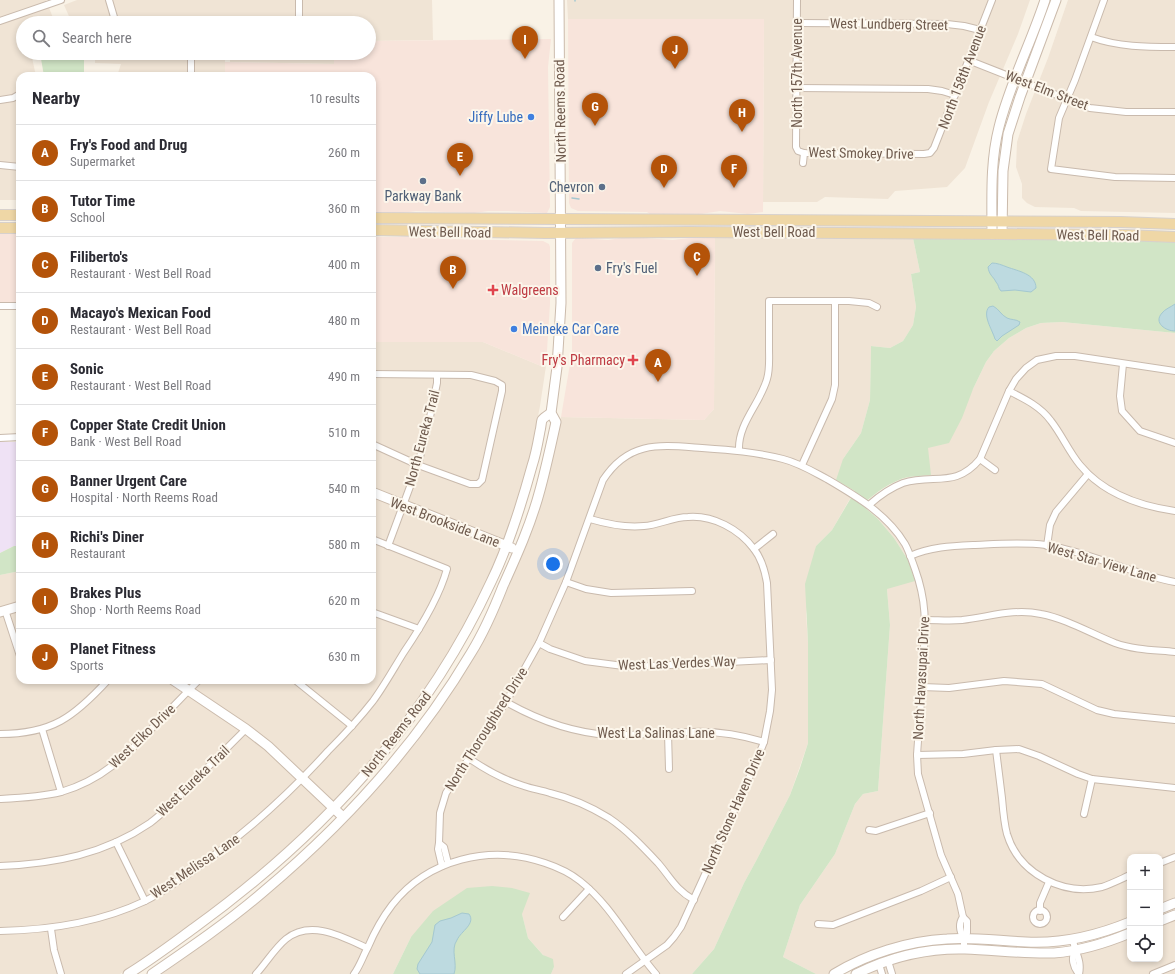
<!DOCTYPE html>
<meta charset="utf-8">
<style>
:root{--surface:#fff;--page:#f2f2f3;--text:#2b2b33;--muted:#7c7c81;--line:#e1e1e2;--accent:#b45309}
body{margin:0;font-family:"Roboto Condensed",sans-serif;background:var(--page);color:var(--text)}
.controls{position:absolute;right:12px;bottom:12px;display:grid;overflow:hidden;border-radius:8px;box-shadow:0 2px 6px #0003}
.controls button{width:36px;height:36px;display:grid;place-items:center;padding:0;border:0;border-bottom:1px solid var(--line);background:var(--surface);color:var(--text);font:20px sans-serif}
.you{position:absolute;left:553px;top:564px;width:14px;height:14px;margin:-10px;border:3px solid #fff;border-radius:50%;background:#1a73e8;box-shadow:0 0 0 6px #1a73e833}
.badge{display:grid;place-items:center;width:26px;height:26px;border-radius:50%;background:var(--accent);color:#fff;font-size:13px;font-weight:700}
.pin{position:absolute;translate:-50% -33px;filter:drop-shadow(0 1px 2px #0008)}
.pin::after{content:'';position:absolute;top:21px;width:14px;height:12px;background:inherit;clip-path:polygon(0 0,100% 0,50% 100%)}
.list{margin:0;padding:0;list-style:none}
h2{display:flex;justify-content:space-between;align-items:center;height:52px;margin:0;padding:0 16px;font-size:17px}
h2 small{font-size:13px;font-weight:400;color:var(--muted)}
.list li{display:grid;grid-template-columns:26px 1fr auto;gap:12px;align-items:center;box-sizing:border-box;height:56px;padding:0 16px;border-top:1px solid var(--line)}
.list b{display:block;font-size:15px;white-space:nowrap}
.list p{margin:0;font-size:13px;white-space:nowrap;color:var(--muted)}
.list em{font-size:13px;font-style:normal;color:var(--muted)}
.icon{flex:none;width:22px;height:22px;fill:none;stroke:currentColor;stroke-width:2;stroke-linecap:round;stroke-linejoin:round}
.map{position:relative;flex:none;width:1175px;height:974px;overflow:hidden}
.search{position:absolute;background:var(--surface);box-shadow:0 2px 6px #0003;left:16px;top:16px;width:360px;height:44px;display:flex;align-items:center;gap:10px;box-sizing:border-box;padding:0 14px;border-radius:22px;color:var(--muted);font-size:15px}
.panel{position:absolute;background:var(--surface);box-shadow:0 2px 6px #0003;left:16px;top:72px;width:360px;height:612px;border-radius:12px}
.map>svg:first-child{display:block}
.residential{fill:#f0e4d5}
.commercial{fill:#f8e4db}
.education{fill:#efe2f5}
.green{fill:#d1e5c6}
.water{fill:#bddae0;stroke:#a4c8d0}
.lines{fill:none;stroke-linecap:round;stroke-linejoin:round}
.stream{stroke:#a4c8d0;stroke-width:1.5}
.street-casing{stroke:#c9baad;stroke-width:8}
.secondary-casing{stroke:#cbbbac;stroke-width:11}
.primary-casing{stroke:#d7d1cd;stroke-width:12}
.street{stroke:#fff;stroke-width:6}
.secondary{stroke:#fff;stroke-width:9}
.primary{stroke:#efd7a6;stroke-width:10}
.shop-dot{fill:#3f7fe0;stroke:#fcf6eb;stroke-width:1.5}
.service-dot{fill:#5c6f8a;stroke:#fcf6eb;stroke-width:1.5}
.health-dot{fill:#e0444e;stroke:#fcf6eb;stroke-width:1.5}
.labels{text-anchor:middle;dominant-baseline:central;stroke-width:4;stroke-linejoin:round;paint-order:stroke}
.street-label{font-size:14px;fill:#6f5b4e;stroke:#fcf6eb}
.shop-label{font-size:14px;fill:#366cbe;stroke:#fcf6eb;text-anchor:end}
.service-label{font-size:14px;fill:#4e5e75;stroke:#fcf6eb;text-anchor:end}
.health-label{font-size:14px;fill:#be3a42;stroke:#fcf6eb;text-anchor:start}
</style>
<div class="map">
<svg width="1175" height="974" viewBox="0 0 1175 974">
<rect width="100%" height="100%" fill="#f9f2e6"/>
<g class="residential">
<path d="M0,0H46L55,23H23V53H31L36,76H20V200H0Z"/>
<path d="M77,0H432L433,40L369,41V23H98L97,22L72,23L64,5Z"/>
<path d="M567,0H1030L1018,34L989,102L965,168L947,187L895,191L888,199L825,197L817,202H763L764,19H568Z"/>
<path d="M1068,0H1175V213L1081,211L1074,208L1035,207L1027,203L1022,198V184L1016,167L1017,142L1026,114L1048,58Z"/>
<path d="M95,53H225V76H117L121,64L95,63Z"/>
<path d="M230,53H334V64L230,62Z"/>
<path d="M715,237L913,238L920,272L911,274L916,307L913,325L903,341L890,348L871,346L870,400L861,433L843,459L855,490L832,530L816,546L806,614L808,643V743L790,795L756,861L744,883L714,949L692,974H551L554,967L528,938L522,914L411,937L393,974H162L214,937L259,902L308,859L354,814L417,742L461,678L494,621L520,559L553,455L561,417L704,420L714,409Z"/>
<path d="M1062,322L1175,333V900L1160,906V857H1130V919L1096,932L1036,940L951,936L853,960L828,974H816L783,957L800,905L835,854L855,804L863,794L878,791L890,625L887,589L908,560L894,538L878,519L862,505L872,497L895,482L908,477L921,476L928,448L973,389L986,362L994,351L1009,338L1026,328L1041,323Z"/>
<path d="M372,342H483L541,366H546L540,406L531,452L514,512L507,533L474,609L416,707L337,801L302,834L256,875L207,915L147,957L120,974H0V575L20,571V680H372Z"/>
<path d="M1175,918V974H864L897,961L942,953L967,952L1019,956L1130,936V959H1160V924Z"/>
</g>
<g class="commercial">
<path d="M568,19H764L763,212L748,214L720,211L701,214H650L647,212L578,211L571,208L569,203Z"/>
<path d="M551,39L548,67L550,207L547,213L508,211H488L474,213L416,211L402,213H372V76H225V62L334,64V53H369V41Z"/>
<path d="M0,233H20V305L0,304Z"/>
<path d="M419,235L443,239L543,241L549,244L550,247V304L546,366H541L483,342H372V237H397Z"/>
<path d="M628,237L673,240L689,238L715,237L714,409L704,420L561,417L572,352V243L575,239L579,238L608,240Z"/>
</g>
<path class="education" d="M0,442H20V546H14L0,553Z"/>
<g class="green">
<path d="M40,53H84V76H44Z"/>
<path d="M913,238L1139,240L1175,242V333L1062,322L1041,323L1026,328L1009,338L994,351L986,362L973,389L962,418L949,443L928,448L931,475C923,476 915,476 908,477C891,481 875,493 862,505L878,519L894,538L908,560L915,581L887,589L890,625L878,791L863,794L855,804L835,854L800,905L783,957L816,974H692L714,949L744,883L756,861L790,795L800,768L808,743V643L805,584L816,546L832,530L855,491L836,480L843,459L861,433L870,400L871,346L890,348L903,341L913,325L916,307L911,274L920,272Z"/>
<path d="M14,546H20V571L0,575V553Z"/>
<path d="M492,886L512,888L530,893L522,914L528,938L543,955L553,959L554,967L551,974H393L411,937L433,911L467,888Z"/>
</g>
<g class="water">
<path d="M992,263C997,263 1002,265 1007,267C1018,271 1036,274 1036,288L1031,292L1015,290L1001,291C998,288 999,285 996,282C993,276 989,275 988,267Z"/>
<path d="M1175,304V331C1166,331 1153,323 1162,313C1165,309 1171,307 1175,304Z"/>
<path d="M993,306C999,309 1001,315 1007,318C1011,320 1016,319 1020,322L1019,325L1002,336L997,341L995,339C992,329 982,315 989,307Z"/>
<path d="M462,913L469,914C476,924 461,931 457,940C450,950 458,963 454,974H420L417,969L418,964L432,942L435,925L440,921L451,918Z"/>
</g>
<g class="lines">
<g class="stream">
<path d="M575,0V1"/>
<path d="M572,198L579,199"/>
</g>
<defs>
<g id="street">
<path d="M109,0L114,17L112,23"/>
<path d="M797,0L796,147L798,151L804,153L924,154L930,153L934,148L992,0"/>
<path d="M1104,0L1075,80L1059,118L1051,169L1115,177L1175,178"/>
<path d="M0,21L61,0"/>
<path d="M299,23V0"/>
<path d="M797,23L947,24L964,26L980,30"/>
<path d="M1091,37C1118,47 1146,47 1175,47"/>
<path d="M191,53V76"/>
<path d="M968,60L1090,108L1126,112H1175"/>
<path d="M796,88L928,89L942,91L955,95"/>
<path d="M0,100L13,98L20,94"/>
<path d="M803,163L804,153"/>
<path d="M0,165L20,167"/>
<path d="M0,306H20"/>
<path d="M1123,364L1120,396L1122,411L1140,431L1175,443"/>
<path d="M372,374L471,375L495,381L502,385V391L482,480L478,484H470L418,465L372,444"/>
<path d="M1009,391C1025,399 1041,407 1051,421C1062,435 1069,452 1080,465C1103,493 1140,506 1175,511"/>
<path d="M0,438L20,437"/>
<path d="M739,450C738,423 760,404 767,379C770,369 769,358 769,348C769,332 769,317 769,301H849L869,303L877,307"/>
<path d="M980,459L995,470"/>
<path d="M802,465L832,399L835,385V301"/>
<path d="M869,505C879,496 890,488 903,483C934,473 955,489 980,459L1009,391L1016,379L1026,368L1037,360L1056,356H1075L1175,371"/>
<path d="M590,519C607,524 625,528 644,526C659,525 673,517 688,517C713,515 739,529 754,549C761,558 765,571 767,583L772,690L770,711L764,742L754,767L681,927L674,937L667,945L626,974"/>
<path d="M388,546L418,465L430,417L437,383V375"/>
<path d="M1047,546L1050,525L1056,512L1088,474"/>
<path d="M754,549L773,534"/>
<path d="M910,556C930,547 951,546 973,545C997,544 1022,542 1046,545C1090,552 1131,574 1175,582"/>
<path d="M566,582L586,589L611,593L692,591"/>
<path d="M5,610L20,656"/>
<path d="M372,612L419,629"/>
<path d="M926,620C938,620 950,621 962,620C989,617 1014,608 1041,614C1067,619 1090,633 1115,643C1134,650 1155,650 1175,652"/>
<path d="M539,643L550,649L585,661L631,667L771,660"/>
<path d="M295,680L352,726"/>
<path d="M922,687L949,688L1004,681L1042,684L1097,710L1114,714L1175,720"/>
<path d="M506,702C538,720 572,733 610,735C637,736 664,732 692,732C716,731 741,735 764,742"/>
<path d="M42,729L61,792"/>
<path d="M668,733L669,769"/>
<path d="M0,734C52,734 74,717 108,680"/>
<path d="M996,750C998,766 1000,782 1002,798C1003,810 1004,823 1007,834C1019,874 1063,896 1102,887C1111,884 1121,879 1130,875"/>
<path d="M917,755L963,754L996,750L1019,749L1039,756L1078,774L1092,779L1175,788"/>
<path d="M470,759C486,770 504,780 524,786C532,789 541,790 550,793C571,798 591,807 609,818C627,830 643,847 658,863C671,878 675,889 694,900"/>
<path d="M0,799C20,798 41,797 61,792C102,780 126,756 154,726C169,711 184,695 199,680"/>
<path d="M1084,814L1092,779"/>
<path d="M869,830L876,831L930,813"/>
<path d="M116,842L145,901"/>
<path d="M439,843L440,813L446,793L506,702L539,643L566,582L603,480C629,440 660,445 702,448C730,450 756,452 783,459C799,463 812,471 827,479C856,496 887,514 905,544C909,551 912,561 915,569C928,605 925,628 923,665C922,695 919,725 917,755L918,774L941,855L958,894L963,917L967,921V933L964,939V949"/>
<path d="M1160,863L1175,857"/>
<path d="M0,866C54,864 105,854 150,823C166,811 179,797 192,783C210,765 228,747 246,729"/>
<path d="M442,866L438,849L439,843L444,847L448,863"/>
<circle cx="1040" cy="917" r="7"/>
<path d="M1040,911V903L1049,882"/>
<path d="M563,917L589,889"/>
<path d="M963,917C958,924 960,932 964,939"/>
<path d="M818,924L833,925L921,891L951,877"/>
<path d="M51,929L54,950L61,974"/>
<path d="M0,931C50,930 99,923 145,901C165,891 183,878 201,865C248,831 290,793 328,751C344,735 359,719 373,701C384,686 394,668 404,652C421,627 439,598 447,569L372,539"/>
<path d="M1073,940C1075,953 1082,960 1079,974"/>
<path d="M1075,950C1071,958 1073,967 1079,974"/>
<path d="M888,961L892,974"/>
<path d="M879,964L882,974"/>
<path d="M256,974C266,963 275,948 286,939C311,919 343,937 367,948"/>
<path d="M354,974C360,966 363,956 368,947C374,933 382,918 392,905C428,859 490,844 545,863C557,867 570,873 580,881C612,906 630,944 656,974"/>
<path d="M1153,974L1175,965"/>
</g>
<g id="secondary">
<path d="M992,234C992,198 990,162 999,127C1010,83 1031,43 1045,0"/>
<path d="M1002,234L1003,171L1008,134L1020,97L1056,0"/>
<path d="M372,492L512,548"/>
<path d="M0,612L20,606"/>
<path d="M173,680L246,729L268,746L343,817"/>
<path d="M1160,909L1175,903"/>
<path d="M1160,921L1175,915"/>
<path d="M128,974C151,960 172,944 194,928C320,837 425,724 491,582C509,545 521,506 532,466C536,454 538,442 540,431C541,428 541,423 542,420C544,417 548,415 551,413"/>
<path d="M152,974C190,948 228,922 263,892C344,824 417,744 471,653C484,632 494,609 503,586C517,555 531,524 540,490C546,468 551,445 556,422L551,413L557,367L561,303L559,0"/>
<path d="M834,974C867,954 908,941 947,939C973,937 1000,941 1026,942C1063,944 1096,936 1130,922"/>
<path d="M856,974C890,957 928,948 965,949C995,950 1024,954 1054,953C1080,951 1106,943 1130,933"/>
</g>
<g id="primary">
<path d="M0,215H20"/>
<path d="M372,218L1121,222L1175,224"/>
<path d="M0,228H20"/>
<path d="M372,230L545,233L689,232L1002,234L1126,235L1175,237"/>
</g>
</defs>
<use href="#street" class="street-casing"/>
<use href="#secondary" class="secondary-casing"/>
<use href="#primary" class="primary-casing"/>
<use href="#street" class="street"/>
<use href="#secondary" class="secondary"/>
<use href="#primary" class="primary"/>
</g>
<g class="shop-dot">
<circle cx="531" cy="117" r="4"/>
<circle cx="514" cy="329" r="4"/>
</g>
<g class="service-dot">
<circle cx="423" cy="181" r="4"/>
<circle cx="602" cy="187" r="4"/>
<circle cx="598" cy="268" r="4"/>
</g>
<g class="health-dot">
<path d="M491 284h4v4h4v4h-4v4h-4v-4h-4v-4h4z"/>
<path d="M631 354h4v4h4v4h-4v4h-4v-4h-4v-4h4z"/>
</g>
<g class="labels">
<g class="street-label">
<text transform="translate(889 24) rotate(1)">West Lundberg Street</text>
<text transform="translate(797 73) rotate(-90)">North 157th Avenue</text>
<text transform="translate(962 77) rotate(-69)">North 158th Avenue</text>
<text transform="translate(1047 90) rotate(21)">West Elm Street</text>
<text transform="translate(560 111) rotate(-91)">North Reems Road</text>
<text transform="translate(861 153) rotate(1)">West Smokey Drive</text>
<text transform="translate(450 232) rotate(1)">West Bell Road</text>
<text x="774" y="232">West Bell Road</text>
<text transform="translate(1098 235) rotate(1)">West Bell Road</text>
<text transform="translate(422 438) rotate(-75)">North Eureka Trail</text>
<text transform="translate(445 522) rotate(21)">West Brookside Lane</text>
<text transform="translate(1102 562) rotate(16)">West Star View Lane</text>
<text transform="translate(677 663) rotate(-2)">West Las Verdes Way</text>
<text transform="translate(921 678) rotate(-87)">North Havasupai Drive</text>
<text transform="translate(486 729) rotate(-58)">North Thoroughbred Drive</text>
<text x="656" y="733">West La Salinas Lane</text>
<text transform="translate(396 734) rotate(-52)">North Reems Road</text>
<text transform="translate(142 736) rotate(-44)">West Elko Drive</text>
<text transform="translate(193 781) rotate(-44)">West Eureka Trail</text>
<text transform="translate(733 811) rotate(-66)">North Stone Haven Drive</text>
<text transform="translate(195 866) rotate(-34)">West Melissa Lane</text>
</g>
<g class="shop-label">
<text x="523" y="117">Jiffy Lube</text>
<text x="522" y="329" text-anchor="start">Meineke Car Care</text>
</g>
<g class="service-label">
<text x="594" y="187">Chevron</text>
<text x="423" y="196" text-anchor="middle">Parkway Bank</text>
<text x="606" y="268" text-anchor="start">Fry's Fuel</text>
</g>
<g class="health-label">
<text x="501" y="290">Walgreens</text>
<text x="625" y="360" text-anchor="end">Fry's Pharmacy</text>
</g>
</g>
</svg>
<div class="controls">
<button>+</button>
<button>−</button>
<button><svg class="icon" aria-label="locate" viewBox="0 0 24 24"><circle cx="12" cy="12" r="6"/><path d="M12 2v4M12 18v4M2 12h4M18 12h4"/></svg></button>
</div>
<div class="you"></div>
<div class="pin badge" style="left:658px;top:382px">A</div>
<div class="pin badge" style="left:453px;top:289px">B</div>
<div class="pin badge" style="left:697px;top:276px">C</div>
<div class="pin badge" style="left:664px;top:188px">D</div>
<div class="pin badge" style="left:460px;top:176px">E</div>
<div class="pin badge" style="left:734px;top:188px">F</div>
<div class="pin badge" style="left:595px;top:126px">G</div>
<div class="pin badge" style="left:742px;top:132px">H</div>
<div class="pin badge" style="left:525px;top:59px">I</div>
<div class="pin badge" style="left:675px;top:69px">J</div>
<div class="search"><svg class="icon" aria-label="search" viewBox="0 0 24 24"><circle cx="10" cy="10" r="6"/><path d="M15 15l6 6"/></svg>Search here</div>
<section class="panel">
<h2>Nearby<small>10 results</small></h2>
<ul class="list">
<li><span class="badge">A</span><div><b>Fry's Food and Drug</b><p>Supermarket</p></div><em>260 m</em></li>
<li><span class="badge">B</span><div><b>Tutor Time</b><p>School</p></div><em>360 m</em></li>
<li><span class="badge">C</span><div><b>Filiberto's</b><p>Restaurant · West Bell Road</p></div><em>400 m</em></li>
<li><span class="badge">D</span><div><b>Macayo's Mexican Food</b><p>Restaurant · West Bell Road</p></div><em>480 m</em></li>
<li><span class="badge">E</span><div><b>Sonic</b><p>Restaurant · West Bell Road</p></div><em>490 m</em></li>
<li><span class="badge">F</span><div><b>Copper State Credit Union</b><p>Bank · West Bell Road</p></div><em>510 m</em></li>
<li><span class="badge">G</span><div><b>Banner Urgent Care</b><p>Hospital · North Reems Road</p></div><em>540 m</em></li>
<li><span class="badge">H</span><div><b>Richi's Diner</b><p>Restaurant</p></div><em>580 m</em></li>
<li><span class="badge">I</span><div><b>Brakes Plus</b><p>Shop · North Reems Road</p></div><em>620 m</em></li>
<li><span class="badge">J</span><div><b>Planet Fitness</b><p>Sports</p></div><em>630 m</em></li>
</ul>
</section>
</div>
